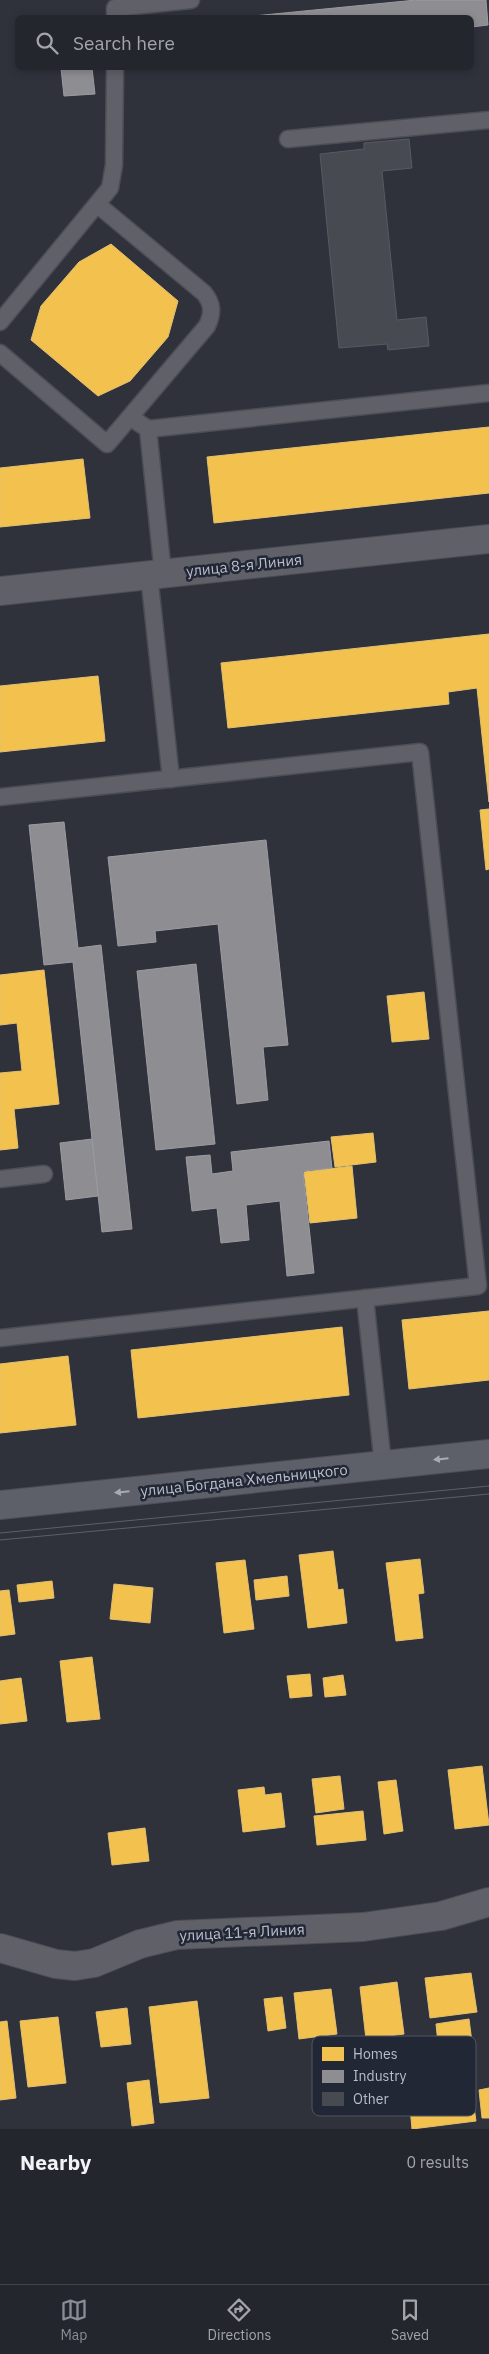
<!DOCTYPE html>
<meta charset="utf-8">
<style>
:root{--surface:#23262c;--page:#2f3238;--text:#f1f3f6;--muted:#a3a5a9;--line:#404348;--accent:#8a8d98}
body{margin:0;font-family:"IBM Plex Sans",sans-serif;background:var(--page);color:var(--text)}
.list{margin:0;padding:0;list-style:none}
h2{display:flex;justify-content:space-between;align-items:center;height:65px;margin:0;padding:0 20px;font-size:21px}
h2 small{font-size:16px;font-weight:400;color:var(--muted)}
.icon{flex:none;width:28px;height:28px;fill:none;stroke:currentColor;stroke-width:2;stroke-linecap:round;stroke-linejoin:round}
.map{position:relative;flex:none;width:489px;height:2129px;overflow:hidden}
.search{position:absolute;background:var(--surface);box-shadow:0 2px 8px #0003;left:15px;right:15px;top:15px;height:55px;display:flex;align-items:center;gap:12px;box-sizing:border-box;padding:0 18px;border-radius:8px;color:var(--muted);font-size:19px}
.sheet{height:155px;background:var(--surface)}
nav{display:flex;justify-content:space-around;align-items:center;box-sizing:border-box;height:70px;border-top:1px solid var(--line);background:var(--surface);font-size:14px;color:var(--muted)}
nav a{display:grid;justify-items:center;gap:2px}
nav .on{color:var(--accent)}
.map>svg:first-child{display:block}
.homes{fill:#f2c14e;stroke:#e2c073}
.industry{fill:#8d8d92;stroke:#9b9ca3}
.building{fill:#484a52;stroke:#585a62}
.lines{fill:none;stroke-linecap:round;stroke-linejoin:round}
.service-casing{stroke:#4b4d54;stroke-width:19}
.minor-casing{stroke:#4b4d54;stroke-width:30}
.secondary-casing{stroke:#4b4d54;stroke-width:30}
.service{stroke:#606168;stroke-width:16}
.minor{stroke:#606168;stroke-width:28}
.secondary{stroke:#5d6068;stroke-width:28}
.tram{stroke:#5e6067;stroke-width:1}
.oneway{fill:#a8abb6}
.labels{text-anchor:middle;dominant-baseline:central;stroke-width:5;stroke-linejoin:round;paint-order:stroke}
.street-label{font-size:15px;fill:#bbbeca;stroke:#222736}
.key{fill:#222736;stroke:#505462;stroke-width:1}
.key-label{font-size:14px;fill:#bbbeca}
</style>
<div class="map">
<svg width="489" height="2129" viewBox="0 0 489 2129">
<rect width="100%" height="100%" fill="#2f323b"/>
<g class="homes">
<path d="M111,244L178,301L168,337L130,381L98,396L31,340L41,306L79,262Z"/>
<path d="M489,427V493L214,523L207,457Z"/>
<path d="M83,459L90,518L0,527V468Z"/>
<path d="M489,634V802L477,688L448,692L449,704L228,728L221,663Z"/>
<path d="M98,676L105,741L0,752V686Z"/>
<path d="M489,809V869L486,870L480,810Z"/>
<path d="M44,970L59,1104L14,1109L18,1148L0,1150V1073L22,1071L17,1023L0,1025V975Z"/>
<path d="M424,992L429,1039L392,1042L387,996Z"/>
<path d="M373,1133L376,1162L335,1167L331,1137Z"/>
<path d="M352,1166L357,1218L310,1223L304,1172Z"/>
<path d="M489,1311V1380L409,1389L402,1320Z"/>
<path d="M342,1327L349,1395L138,1418L131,1350Z"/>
<path d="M68,1356L76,1425L0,1433V1364Z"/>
<path d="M333,1551L338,1590L343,1589L347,1623L308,1628L299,1555Z"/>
<path d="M420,1559L424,1593L418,1594L423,1638L396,1641L386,1563Z"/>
<path d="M245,1560L254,1629L224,1633L216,1563Z"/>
<path d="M287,1576L289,1596L256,1600L254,1580Z"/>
<path d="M52,1581L54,1598L19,1602L17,1585Z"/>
<path d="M114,1584L153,1588L150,1623L110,1619Z"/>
<path d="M9,1590L15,1634L0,1636V1591Z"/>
<path d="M92,1657L100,1719L67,1722L60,1661Z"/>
<path d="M310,1674L312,1696L290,1698L287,1676Z"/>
<path d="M343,1675L346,1695L325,1697L323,1678Z"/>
<path d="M21,1678L27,1721L0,1724V1681Z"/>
<path d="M482,1766L489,1825L455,1829L448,1770Z"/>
<path d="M340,1776L344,1809L316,1813L312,1779Z"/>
<path d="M396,1780L403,1831L384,1834L378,1782Z"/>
<path d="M264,1787L265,1795L281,1793L285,1827L243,1832L238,1790Z"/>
<path d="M363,1811L366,1840L317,1845L314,1816Z"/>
<path d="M145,1828L149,1861L112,1865L108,1833Z"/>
<path d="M471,1973L477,2012L430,2018L425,1978Z"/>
<path d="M397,1982L404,2034L366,2039L360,1987Z"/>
<path d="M331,1989L337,2034L299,2039L294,1993Z"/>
<path d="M282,1997L286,2028L268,2031L264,1999Z"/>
<path d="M197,2001L209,2098L160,2103L149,2007Z"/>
<path d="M127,2008L131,2044L101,2047L96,2012Z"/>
<path d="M58,2017L66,2083L28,2087L20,2021Z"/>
<path d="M469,2019L474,2058L440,2062L436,2024Z"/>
<path d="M7,2021L16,2098L0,2100V2022Z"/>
<path d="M149,2080L154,2123L132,2126L127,2083Z"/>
<path d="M489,2088V2118H482L479,2090Z"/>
<path d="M473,2100L476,2121L412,2129L410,2107Z"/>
</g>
<g class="industry">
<path d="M416,0H486L488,25L472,27V18H233Z"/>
<path d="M61,68H92L95,94L64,96Z"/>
<path d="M64,822L78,948L101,945L132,1229L102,1232L73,962L44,965L29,825Z"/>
<path d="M266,840L288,1045L263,1047L268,1100L237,1104L218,924L155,931L156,942L118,946L108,857Z"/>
<path d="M196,964L215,1144L156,1150L137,971Z"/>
<path d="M92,1139L98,1196L66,1200L60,1143Z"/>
<path d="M329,1141L332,1168L303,1171L314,1273L287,1276L280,1201L246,1205L249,1240L221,1243L217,1208L192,1211L186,1157L210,1155L212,1174L233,1171L231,1152Z"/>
</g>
<path class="building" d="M409,139L412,168L382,171L397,320L426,317L429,346L388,350L387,344L339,348L320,154L364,149V143Z"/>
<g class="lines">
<defs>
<g id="service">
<path d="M115,18V8L191,0"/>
<path d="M288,139L489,120"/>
<path d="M0,322L110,188L114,165L115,68"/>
<path d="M0,353L107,444L207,326C213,313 213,304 204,293L98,205"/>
<path d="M130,417L148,429L489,393"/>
<path d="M148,429L163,574"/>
<path d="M149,575L171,779"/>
<path d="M0,797L420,752L478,1286L0,1338"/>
<path d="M0,1179L44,1174"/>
<path d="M365,1298L383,1465"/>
</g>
<g id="minor">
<path d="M0,591L489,539"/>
<path d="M0,1948L56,1964L75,1966L94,1963L140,1944L177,1935L363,1927L441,1916L489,1902"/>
</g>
<path id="secondary" d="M0,1505L489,1454"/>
</defs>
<use href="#service" class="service-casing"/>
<use href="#minor" class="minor-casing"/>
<use href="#secondary" class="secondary-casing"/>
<use href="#service" class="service"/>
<use href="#minor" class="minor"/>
<use href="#secondary" class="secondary"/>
<g class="tram">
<path d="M0,1533L489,1486"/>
<path d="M0,1540L489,1494"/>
</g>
</g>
<defs><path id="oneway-solid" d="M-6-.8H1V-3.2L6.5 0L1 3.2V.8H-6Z" transform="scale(1.25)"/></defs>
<g class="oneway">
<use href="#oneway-solid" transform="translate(441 1459) rotate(174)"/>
<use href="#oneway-solid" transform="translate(122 1492) rotate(174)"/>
</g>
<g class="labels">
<g class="street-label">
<text transform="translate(244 565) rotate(-6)">улица 8-я Линия</text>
<text transform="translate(244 1480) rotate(-6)">улица Богдана Хмельницкого</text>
<text transform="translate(242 1932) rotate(-3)">улица 11-я Линия</text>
</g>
</g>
<rect x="312" y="2036" width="164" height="80" rx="8" class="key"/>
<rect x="322" y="2047" width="22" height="14" fill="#f2c14e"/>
<rect x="322" y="2070" width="22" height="13" fill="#8d8d92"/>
<rect x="322" y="2092" width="22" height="14" fill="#484a52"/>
<g class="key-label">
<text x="353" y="2059">Homes</text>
<text x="353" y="2081">Industry</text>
<text x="353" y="2104">Other</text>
</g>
</svg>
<div class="search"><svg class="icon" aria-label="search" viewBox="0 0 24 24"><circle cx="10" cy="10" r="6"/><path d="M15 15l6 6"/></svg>Search here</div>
</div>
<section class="sheet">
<h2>Nearby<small>0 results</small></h2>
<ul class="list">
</ul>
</section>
<nav>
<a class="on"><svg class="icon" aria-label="map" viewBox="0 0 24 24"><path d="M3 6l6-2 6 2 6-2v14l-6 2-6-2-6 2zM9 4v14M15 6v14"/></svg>Map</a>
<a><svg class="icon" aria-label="directions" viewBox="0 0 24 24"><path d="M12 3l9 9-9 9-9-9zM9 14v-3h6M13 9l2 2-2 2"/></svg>Directions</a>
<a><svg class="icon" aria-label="saved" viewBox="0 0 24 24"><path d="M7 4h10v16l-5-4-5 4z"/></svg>Saved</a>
</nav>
